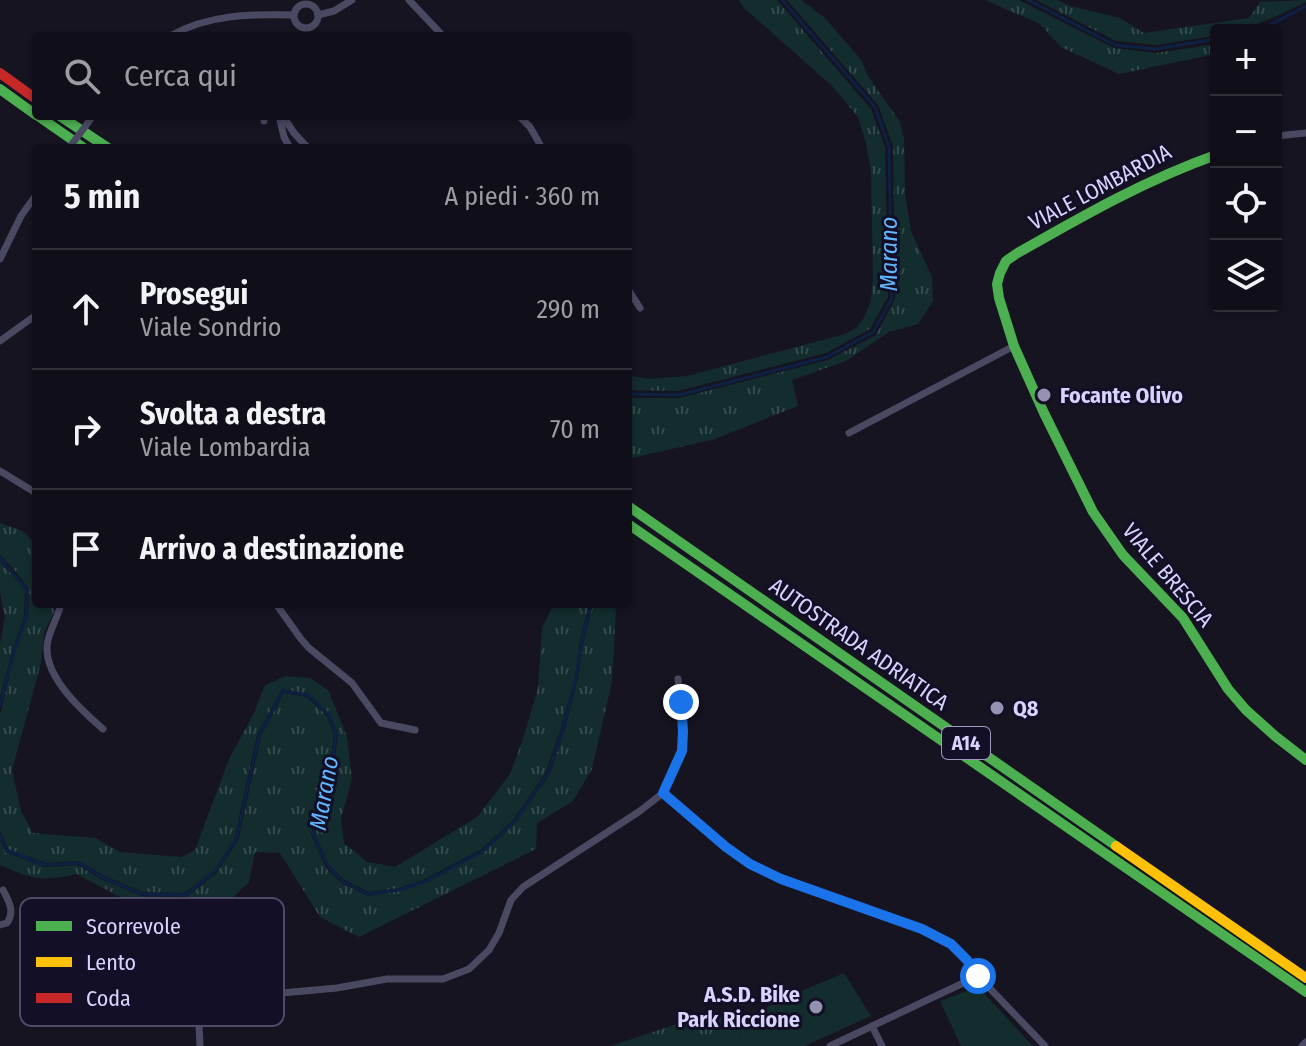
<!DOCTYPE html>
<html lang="it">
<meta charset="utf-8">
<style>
:root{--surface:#100f19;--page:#191822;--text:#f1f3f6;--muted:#9c9ca2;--line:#302f38}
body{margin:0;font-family:"Fira Sans Condensed",sans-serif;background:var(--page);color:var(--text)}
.controls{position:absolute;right:24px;top:24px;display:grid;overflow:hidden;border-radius:8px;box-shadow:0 2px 6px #0004}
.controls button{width:72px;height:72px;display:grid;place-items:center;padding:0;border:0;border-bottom:2px solid var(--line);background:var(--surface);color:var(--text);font:40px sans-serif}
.stop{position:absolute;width:24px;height:24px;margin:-18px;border:6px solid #1a73e8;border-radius:50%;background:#fff}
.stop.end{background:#1a73e8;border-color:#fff;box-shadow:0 2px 8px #0008}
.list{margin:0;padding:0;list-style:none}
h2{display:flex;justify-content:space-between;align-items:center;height:104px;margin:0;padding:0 32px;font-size:34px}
h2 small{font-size:26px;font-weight:400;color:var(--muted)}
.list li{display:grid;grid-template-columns:52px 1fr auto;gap:24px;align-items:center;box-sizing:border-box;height:120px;padding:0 32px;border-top:2px solid var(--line)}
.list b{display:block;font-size:30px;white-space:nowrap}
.list p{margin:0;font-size:26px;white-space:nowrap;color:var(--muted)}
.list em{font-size:26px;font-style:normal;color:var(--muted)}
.icon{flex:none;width:44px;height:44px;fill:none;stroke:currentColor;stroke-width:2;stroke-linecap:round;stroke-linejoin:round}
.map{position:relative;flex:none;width:1306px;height:1046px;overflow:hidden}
.search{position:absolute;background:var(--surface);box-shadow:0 2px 6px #0004;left:32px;top:32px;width:600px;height:88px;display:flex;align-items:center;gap:20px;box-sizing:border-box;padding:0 28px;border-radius:8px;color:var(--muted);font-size:30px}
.panel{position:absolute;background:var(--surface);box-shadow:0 2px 6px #0004;left:32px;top:144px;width:600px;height:464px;border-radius:8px}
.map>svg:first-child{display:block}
.grass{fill:url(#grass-tufts)}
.park{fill:#132c2d}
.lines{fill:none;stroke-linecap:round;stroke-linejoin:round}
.stream{stroke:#0d2144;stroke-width:3}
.street{stroke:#4a4962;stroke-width:7}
.fast{stroke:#4caf50;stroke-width:10}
.slow{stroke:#ffc107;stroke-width:10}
.jam{stroke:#c62828;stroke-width:10}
.street-bridge{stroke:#4a4962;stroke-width:7}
.route{stroke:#1a73e8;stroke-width:10}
.poi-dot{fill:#9591b1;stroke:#130f26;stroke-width:3}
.labels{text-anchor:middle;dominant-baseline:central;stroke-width:6;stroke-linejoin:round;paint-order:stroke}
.shield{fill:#130f26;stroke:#9e99be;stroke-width:2}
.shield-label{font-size:20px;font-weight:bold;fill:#d9d4ff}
.street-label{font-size:22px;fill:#d9d4ff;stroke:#130f26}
.poi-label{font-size:22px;font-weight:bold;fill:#d9d4ff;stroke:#130f26;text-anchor:start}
.water-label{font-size:24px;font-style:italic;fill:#62b6ff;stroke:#130f26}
.key{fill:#130f26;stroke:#4e4a67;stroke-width:2}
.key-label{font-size:22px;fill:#d9d4ff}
</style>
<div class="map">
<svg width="1306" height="1046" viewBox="0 0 1306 1046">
<defs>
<pattern id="grass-tufts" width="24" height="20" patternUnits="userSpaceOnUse" patternTransform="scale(2)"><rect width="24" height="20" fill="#132c2d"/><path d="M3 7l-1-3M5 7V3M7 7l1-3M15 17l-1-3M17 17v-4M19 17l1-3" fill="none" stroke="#354a4c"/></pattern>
</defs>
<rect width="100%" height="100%" fill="#161421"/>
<g class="grass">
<path d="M739,0H777L871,109L885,147L888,297L870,329L826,353L678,391L628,390V375L647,379L687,376L845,334L856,328L864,318L871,300L873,277L871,172L866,143L858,117L832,86L743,7Z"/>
<path d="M787,0H801L825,18L862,61L868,76L900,122L904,139L905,194L911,231L932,277L933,301L918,324L889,332L846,361L792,380L798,406L715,439L632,458L628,456V398H679L828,360L876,335L895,299L893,146L878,105Z"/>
<path d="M985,0H1019L1114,48L1156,53L1216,44V54L1119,74L1061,47L1040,24Z"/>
<path d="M1036,0H1058L1070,6L1120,18L1144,33L1249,18L1260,2L1306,0V2C1275,17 1251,30 1216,30V36H1213L1156,45L1116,41Z"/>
<path d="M0,523L22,531L36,544V604H54V612L44,633L41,663L12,770L21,811L33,833L96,838L120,852L181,857L195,850L229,759L253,715L265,685L286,676L310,678L328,690L347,736L352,779L341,818L344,843L367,862L395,867L477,817L510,774L523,739L538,688L542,628L554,604H589L580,640L575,677L561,728L546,772L513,820L482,849L423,880L399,888L369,892L345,880L330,866L315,835L322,800L334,767L338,735L330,714L309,694L282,689L257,735L234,840L214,870L185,893L142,892L103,875L79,861L46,863L8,849L0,830V715L15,653L28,616L29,589L16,572L0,555Z"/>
<path d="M0,561L25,590L24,616L12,652L0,697V644L5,617L0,593Z"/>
<path d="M593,604H620L616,609L612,682L592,769L573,801L537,823L536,849L359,937L320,917L280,853L255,852L249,882L206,924L172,912L138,906L76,874C43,882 31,879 0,865V840L5,852L45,867L78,865L101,879L141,896L187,897L216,873L238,841L261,736L284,693L307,697L327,716L334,735L330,766L319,799L311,835L327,869L342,883L368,896L400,891L425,883L484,852L516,822L550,774L565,729L578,678L584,640Z"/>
<path d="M729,1012L745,1046H611L706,1014Z"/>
</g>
<g class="park">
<path d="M844,973L871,1016L805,1046H745L734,1023L785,998Z"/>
<path d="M972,989H980L1033,1046H961L940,1001Z"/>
</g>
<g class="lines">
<g class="stream">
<path d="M1028,0L1115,45L1156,49L1216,39"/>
<path d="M1250,30L1270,25L1306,6"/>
<path d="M628,394L679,395L827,357L873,332L892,298L889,147L875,107L782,0"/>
<path d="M0,558L27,590L26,616L14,652L0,706"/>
<path d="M0,835L6,850L45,865L79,863L102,877L141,894L186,895L215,871L236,840L259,736L283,691L308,695L329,715L336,735L332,766L321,800L313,835L329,867L344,882L368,894L399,890L424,882L483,851L515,821L548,773L563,729L576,678L582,640L591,604"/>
</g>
<g class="street">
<path d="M409,0L443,36"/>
<circle cx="306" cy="16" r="12"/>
<path d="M318,15L334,11L352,0"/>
<path d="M170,36C209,14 251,14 294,15"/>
<path d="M279,116L284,137L290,148"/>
<path d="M283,116L294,133L308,148"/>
<path d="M519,116L530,127L542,148"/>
<path d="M264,121V116"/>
<path d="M1276,136L1306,133"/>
<path d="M0,259L21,216L36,195"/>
<path d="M628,289L640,308"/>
<path d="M0,341L36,315"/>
<path d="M849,433L1014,346"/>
<path d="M0,471L36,493"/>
<path d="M61,604C58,616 51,628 48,640C40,673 80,709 103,729"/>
<path d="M276,604L301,639L309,648L352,683L381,723L415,730"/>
<path d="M663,793L726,847L750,864L781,879L922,929L951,944L967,960L978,976L1045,1046"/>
<path d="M0,925L7,923C15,912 9,901 3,890"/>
<path d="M872,1026L882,1046"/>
<path d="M200,1046L199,1024L201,1002L216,999L337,988L387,979H443L469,969L489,950L499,933L511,900L523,887L640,811L663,793L682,751L683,731L678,679"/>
<path d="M830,1046L978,976"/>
<path d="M1302,1046L1306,1042"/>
</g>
<g class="fast">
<path d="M0,89L36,115"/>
<path d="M38,116L84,148"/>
<path d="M60,116L108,148"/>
<path d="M1216,155C1145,180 1081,217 1016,254L1006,261L1000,273L997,284L999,298L1014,346L1044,413L1093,512L1123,555L1183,618L1228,689L1246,710L1275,736L1306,760"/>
<path d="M628,506L1116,846"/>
<path d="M628,524L1306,992"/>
</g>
<path class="slow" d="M1116,846L1306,978"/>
<path class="jam" d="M0,73L36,99"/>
<path class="street-bridge" d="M69,148L93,116"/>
</g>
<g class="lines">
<path class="route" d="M681,702L683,731L682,751L663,793L726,847L750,864L781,879L922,929L951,944L967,960L978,976"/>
</g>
<g class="poi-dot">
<circle cx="1044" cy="395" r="8"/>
<circle cx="997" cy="708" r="8"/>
<circle cx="816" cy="1007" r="8"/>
</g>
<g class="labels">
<rect class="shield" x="942" y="727" width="48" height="32" rx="6"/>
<g class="shield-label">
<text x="966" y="743">A14</text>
</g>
<g class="street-label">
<text transform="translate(1100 187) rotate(-28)">VIALE LOMBARDIA</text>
<text transform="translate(1168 575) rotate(50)">VIALE BRESCIA</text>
<text transform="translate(859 644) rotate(35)">AUTOSTRADA ADRIATICA</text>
</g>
<g class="poi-label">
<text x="1060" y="395">Focante Olivo</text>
<text x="1013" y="708">Q8</text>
<text x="800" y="994" text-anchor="end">A.S.D. Bike<tspan x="800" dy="25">Park Riccione</tspan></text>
</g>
<g class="water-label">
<text transform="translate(889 254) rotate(-90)">Marano</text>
<text transform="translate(324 793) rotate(-80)">Marano</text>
</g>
</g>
<rect x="20" y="898" width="264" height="128" rx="12" class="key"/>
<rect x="36" y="921" width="36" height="10" fill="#4caf50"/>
<rect x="36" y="957" width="36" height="10" fill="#ffc107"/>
<rect x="36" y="993" width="36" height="10" fill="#c62828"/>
<g class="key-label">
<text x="86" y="934">Scorrevole</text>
<text x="86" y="970">Lento</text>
<text x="86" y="1006">Coda</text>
</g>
</svg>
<div class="controls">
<button>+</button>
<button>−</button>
<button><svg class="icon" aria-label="locate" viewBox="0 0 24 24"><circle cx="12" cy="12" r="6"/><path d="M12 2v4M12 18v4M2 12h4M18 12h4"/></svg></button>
<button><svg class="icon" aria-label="layers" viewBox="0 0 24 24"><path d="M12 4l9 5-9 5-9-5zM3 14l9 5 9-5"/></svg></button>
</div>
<div class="stop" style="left:978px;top:976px"></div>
<div class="stop end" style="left:681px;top:702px"></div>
<div class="search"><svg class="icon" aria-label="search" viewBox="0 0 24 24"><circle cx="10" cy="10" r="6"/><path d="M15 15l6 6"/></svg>Cerca qui</div>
<section class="panel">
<h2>5 min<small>A piedi · 360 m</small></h2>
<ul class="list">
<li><svg class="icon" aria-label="ahead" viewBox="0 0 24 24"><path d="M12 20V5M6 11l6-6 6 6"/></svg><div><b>Prosegui</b><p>Viale Sondrio</p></div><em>290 m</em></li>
<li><svg class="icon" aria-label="right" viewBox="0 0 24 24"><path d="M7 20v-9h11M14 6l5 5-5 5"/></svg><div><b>Svolta a destra</b><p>Viale Lombardia</p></div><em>70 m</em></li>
<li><svg class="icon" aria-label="arrive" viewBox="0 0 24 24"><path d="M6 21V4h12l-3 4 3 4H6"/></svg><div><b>Arrivo a destinazione</b></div></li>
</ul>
</section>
</div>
